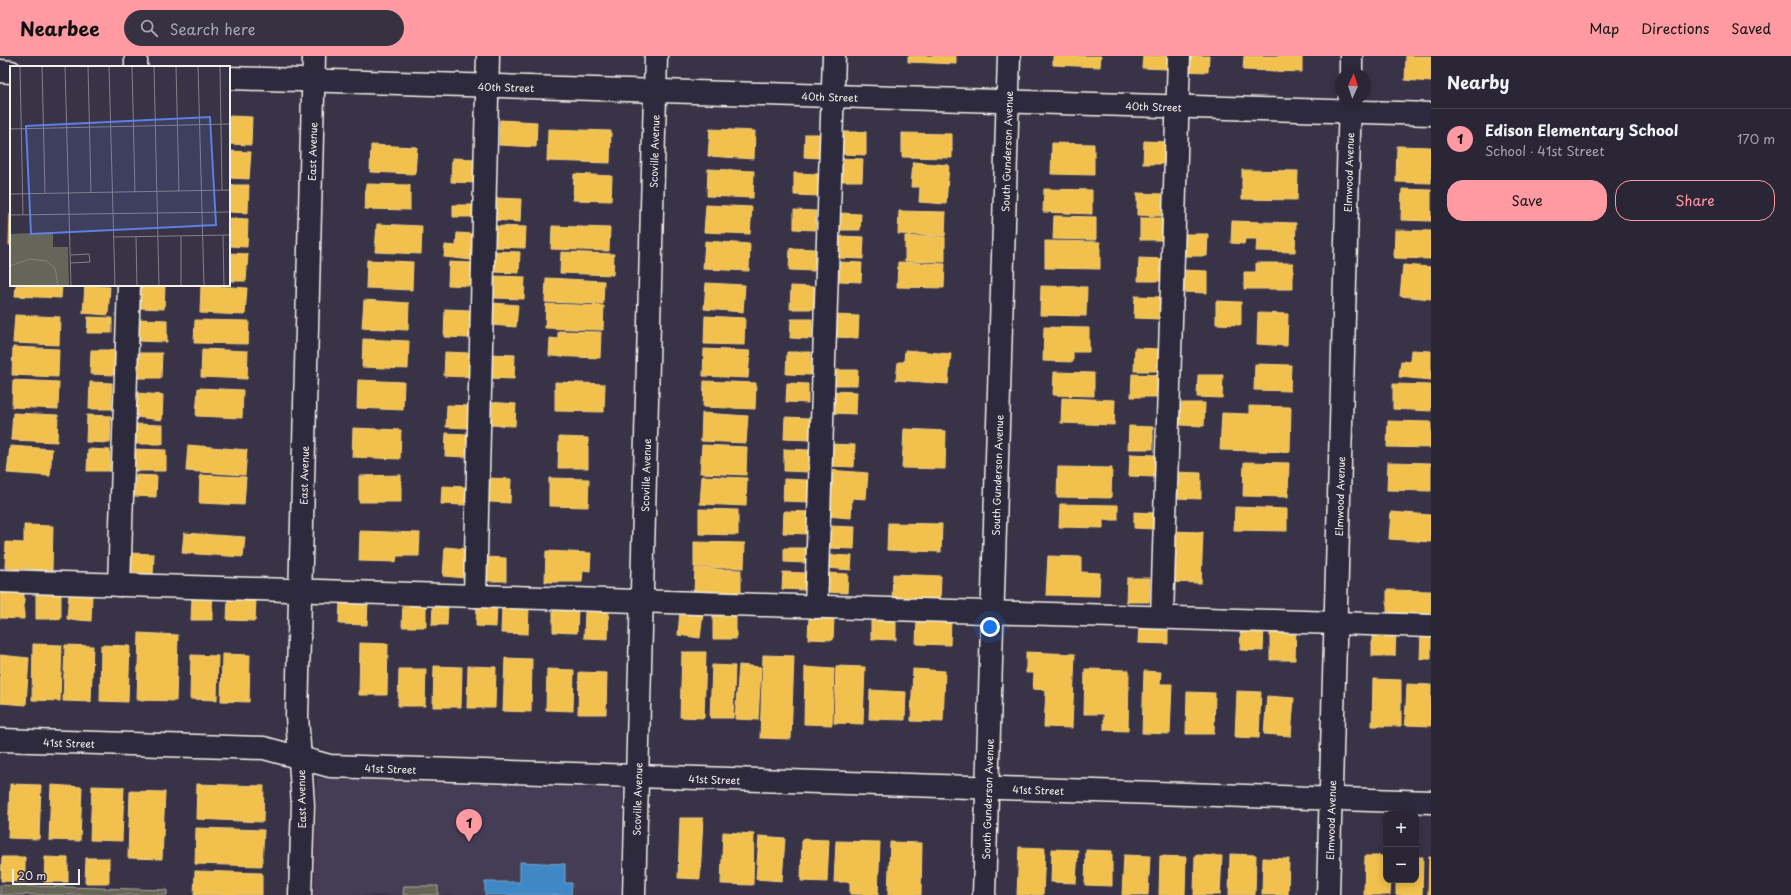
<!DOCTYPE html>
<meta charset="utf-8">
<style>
:root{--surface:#2b2636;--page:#373242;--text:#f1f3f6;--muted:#a6a5ad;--line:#474351;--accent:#ff9aa2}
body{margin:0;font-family:"Playpen Sans",sans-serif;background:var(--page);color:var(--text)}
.controls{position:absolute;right:12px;bottom:12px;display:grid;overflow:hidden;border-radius:8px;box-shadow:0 2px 10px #0003}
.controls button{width:36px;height:36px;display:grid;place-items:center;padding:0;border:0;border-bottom:1px solid var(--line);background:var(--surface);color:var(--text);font:20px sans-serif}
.compass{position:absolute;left:1335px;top:12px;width:36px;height:36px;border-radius:50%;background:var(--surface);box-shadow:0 2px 10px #0003;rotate:3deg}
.scale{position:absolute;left:12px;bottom:10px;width:68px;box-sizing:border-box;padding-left:4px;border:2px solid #f4f1e8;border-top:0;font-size:11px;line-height:14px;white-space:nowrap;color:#f4f1e8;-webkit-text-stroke:3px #2f2a3d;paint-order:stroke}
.you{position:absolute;left:990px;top:571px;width:14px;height:14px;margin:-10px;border:3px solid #fff;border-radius:50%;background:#1a73e8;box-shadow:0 0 0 6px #1a73e833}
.badge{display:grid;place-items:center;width:26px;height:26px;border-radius:50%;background:var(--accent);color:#111;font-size:13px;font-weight:700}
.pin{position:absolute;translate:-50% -33px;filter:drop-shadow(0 1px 2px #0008)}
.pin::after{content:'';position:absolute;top:21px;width:14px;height:12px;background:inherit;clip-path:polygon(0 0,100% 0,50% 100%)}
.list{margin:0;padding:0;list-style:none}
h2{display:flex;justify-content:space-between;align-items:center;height:52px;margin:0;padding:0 16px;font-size:17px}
h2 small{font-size:13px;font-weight:400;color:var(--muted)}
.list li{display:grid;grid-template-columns:26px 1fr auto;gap:12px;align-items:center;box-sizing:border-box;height:60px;padding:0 16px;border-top:1px solid var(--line)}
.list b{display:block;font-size:15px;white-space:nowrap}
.list p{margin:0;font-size:13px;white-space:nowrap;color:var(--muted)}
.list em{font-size:13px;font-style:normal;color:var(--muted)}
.actions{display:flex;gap:8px;padding:12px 16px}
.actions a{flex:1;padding:9px 0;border:1px solid var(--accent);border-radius:16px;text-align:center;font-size:14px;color:var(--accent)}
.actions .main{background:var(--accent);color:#111}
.icon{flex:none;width:22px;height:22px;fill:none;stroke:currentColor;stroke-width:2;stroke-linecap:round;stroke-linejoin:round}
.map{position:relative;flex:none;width:1431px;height:839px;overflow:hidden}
header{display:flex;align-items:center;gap:24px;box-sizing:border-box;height:56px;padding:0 20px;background:var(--accent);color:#111}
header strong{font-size:19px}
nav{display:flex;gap:22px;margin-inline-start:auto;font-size:14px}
.search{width:280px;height:36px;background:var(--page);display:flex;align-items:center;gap:10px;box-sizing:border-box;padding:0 14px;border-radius:22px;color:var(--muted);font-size:15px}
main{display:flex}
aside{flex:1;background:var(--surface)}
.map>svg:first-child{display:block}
.built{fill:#453e55}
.green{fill:#656657;stroke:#acaca0}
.homes{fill:#f2c14e;stroke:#f3cf7c}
.schools{fill:#3f88c5;stroke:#75a8d0}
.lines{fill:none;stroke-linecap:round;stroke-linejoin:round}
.minor-casing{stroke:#f4f1e8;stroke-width:25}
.minor{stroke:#2f2a3d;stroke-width:22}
.labels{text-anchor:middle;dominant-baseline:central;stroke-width:4;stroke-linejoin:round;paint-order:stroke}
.street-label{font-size:10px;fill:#f4f1e8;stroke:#2f2a3d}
.inset-road{fill:none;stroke:#847f88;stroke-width:1}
.view{fill:#5e7fdd;fill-opacity:0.15;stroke:#5e7fdd;stroke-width:2}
.inset-edge{fill:none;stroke:#f4f1e8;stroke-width:2}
</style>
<header>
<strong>Nearbee</strong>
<div class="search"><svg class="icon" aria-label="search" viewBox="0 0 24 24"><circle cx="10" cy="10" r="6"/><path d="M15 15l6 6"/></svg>Search here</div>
<nav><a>Map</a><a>Directions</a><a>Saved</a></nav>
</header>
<main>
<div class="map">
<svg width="1431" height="839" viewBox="0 0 1431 839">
<rect width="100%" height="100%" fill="#393348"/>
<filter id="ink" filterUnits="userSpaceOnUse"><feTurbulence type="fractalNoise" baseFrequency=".025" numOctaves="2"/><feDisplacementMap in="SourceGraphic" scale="8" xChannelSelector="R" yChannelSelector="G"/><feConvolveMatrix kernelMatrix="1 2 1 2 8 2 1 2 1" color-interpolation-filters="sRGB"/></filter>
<g filter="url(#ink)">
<path class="built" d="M317,722L623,734L620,839H314Z"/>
<g class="green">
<path d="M0,829L167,834V839H0Z"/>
<path d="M404,830H438V839H403Z"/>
</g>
<g class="homes">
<path d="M908,0H956V8L908,6Z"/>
<path d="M1053,0H1101L1100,11L1053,9Z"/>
<path d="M1143,0H1168L1167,13L1142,12Z"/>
<path d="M1184,0H1209L1208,16L1183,15Z"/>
<path d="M1244,0H1302V16L1243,14Z"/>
<path d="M1406,0H1431V26L1405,24Z"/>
<path d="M229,60L252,61L251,89L229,88Z"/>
<path d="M500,64L537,66L536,91L499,89Z"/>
<path d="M548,73L611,75L610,107L547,105Z"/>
<path d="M710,73L755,75L754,103L708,100Z"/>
<path d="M842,76H866V99L841,98Z"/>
<path d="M902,77L952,78V102L902,101Z"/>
<path d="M805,78H820L819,102L804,101Z"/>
<path d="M1144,85L1169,86L1168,108H1143Z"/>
<path d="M1052,87L1094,88V119L1051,118Z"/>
<path d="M371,89L417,91L415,118L370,116Z"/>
<path d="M1397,90L1431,91V127L1396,126Z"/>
<path d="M229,95L251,96L249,123L229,122Z"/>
<path d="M452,102L478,103L477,127L451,126Z"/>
<path d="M838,102L863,103L862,125H838Z"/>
<path d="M913,106L949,109L946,148L919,146L920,131H911Z"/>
<path d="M708,113L754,115L753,142L707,140Z"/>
<path d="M1242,114L1298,115L1297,144L1242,143Z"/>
<path d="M794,117L819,118V140L794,139Z"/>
<path d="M574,118L612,120L611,145L573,144Z"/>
<path d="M366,128L410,129V154L365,153Z"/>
<path d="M229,129H249L248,157L229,156Z"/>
<path d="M1044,133L1092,134V158L1043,156Z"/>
<path d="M1402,133L1431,134V165L1401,164Z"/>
<path d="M1137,137L1162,138L1161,160L1137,159Z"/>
<path d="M496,142L521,143L520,166L495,164Z"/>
<path d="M453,149H476L475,161H453Z"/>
<path d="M706,149L752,151L750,178L704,176Z"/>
<path d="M794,154L816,155L815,174L794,173Z"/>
<path d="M899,155L946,156L945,180L898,178Z"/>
<path d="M839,157L861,158L860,174H839Z"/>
<path d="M10,158H11V189H9Z"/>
<path d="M1054,160L1096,161V184L1053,183Z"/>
<path d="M229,162L248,163L247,191L229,190Z"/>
<path d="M1140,162H1165L1164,184H1140Z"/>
<path d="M1232,165L1296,167L1295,196L1256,195L1257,183H1245L1244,188L1231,187Z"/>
<path d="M377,168L422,170L421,198L375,196Z"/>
<path d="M496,170L526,171L525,192L495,191Z"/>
<path d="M552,170L610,172L609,195L551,193Z"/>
<path d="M1395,174L1431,175V203L1394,202Z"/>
<path d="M457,177L474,178L472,204L444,201L445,189L456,190Z"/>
<path d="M1183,178H1208L1207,200H1182Z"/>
<path d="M839,180L864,181L863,203L838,202Z"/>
<path d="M905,180L945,181V206L905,205Z"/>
<path d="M705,185L750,188L749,215L703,213Z"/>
<path d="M1045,185L1100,186V213L1045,212Z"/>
<path d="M790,192L815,193L814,215L789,214Z"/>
<path d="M494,195L520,196L519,217L494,216Z"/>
<path d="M561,196L614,198L613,219L560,217Z"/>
<path d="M229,197L248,198L246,225H229Z"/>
<path d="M1139,202L1164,203L1163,225H1138Z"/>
<path d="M367,204L413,206L412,234L366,232Z"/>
<path d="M449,206L472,207L471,230L448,229Z"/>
<path d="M840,206L862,207L861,226L839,225Z"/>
<path d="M898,206L945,208L944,232L897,231Z"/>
<path d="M1256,207H1293V233H1244V216H1256Z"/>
<path d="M1403,209L1431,211V243L1400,240Z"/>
<path d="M1182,214L1207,215V237L1182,236Z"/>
<path d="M494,220L525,221L524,243L494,242Z"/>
<path d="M546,222L604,225L603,248L545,246Z"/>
<path d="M706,227L745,229L743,256L704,253Z"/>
<path d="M16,229H62L61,242L15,240Z"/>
<path d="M85,229L110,231L108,259L83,257Z"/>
<path d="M141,229L165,230L164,253L140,252Z"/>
<path d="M201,229L247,232L245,259L200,257Z"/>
<path d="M791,230L816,231L815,253H790Z"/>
<path d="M1041,230L1087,231L1086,260L1040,259Z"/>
<path d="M1135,240L1160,241L1159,263L1134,262Z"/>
<path d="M364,244L409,247L408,274L362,272Z"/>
<path d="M1216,245L1241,246V269L1216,268Z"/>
<path d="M493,247L518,249L516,271L491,269Z"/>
<path d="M546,248L604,250L603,274L545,272Z"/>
<path d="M445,253L471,254L469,282L444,281Z"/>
<path d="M1258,257L1288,258L1287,290L1257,288Z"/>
<path d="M15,259L60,261L59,289L13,287Z"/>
<path d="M834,259L859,260L858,282L833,281Z"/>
<path d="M705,260L745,262L744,289L704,288Z"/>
<path d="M88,261L112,262V277H87Z"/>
<path d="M138,263L167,264V286L138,285Z"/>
<path d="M791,263H812V283L790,282Z"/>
<path d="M195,264L249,265L248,288L194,287Z"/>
<path d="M1044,271L1089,272V296H1073V306L1043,305Z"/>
<path d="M558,275L601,276L600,302L549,300L550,282L558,283Z"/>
<path d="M363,283L409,285L408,313L362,311Z"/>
<path d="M13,291L59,293L58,321L12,319Z"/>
<path d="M1135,292L1160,293L1159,315H1134Z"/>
<path d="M202,293L248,295L247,323L201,321Z"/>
<path d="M704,293L750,295L748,322L703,320Z"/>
<path d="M91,294H116L115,319L90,318Z"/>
<path d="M905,294L951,298L948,328L896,324L898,306H904Z"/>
<path d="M1411,294L1431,295V324L1399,321L1401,305L1410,306Z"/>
<path d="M445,296L469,297V321L444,320Z"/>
<path d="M787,296H811V319L786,318Z"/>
<path d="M137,297H162L161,322H137Z"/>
<path d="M488,298L515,299L514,323L488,322Z"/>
<path d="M1255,308L1291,309L1290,335L1254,334Z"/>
<path d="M834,314H858L857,329H834Z"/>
<path d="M1054,316L1094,317V340L1053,339Z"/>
<path d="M1132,318L1157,319L1156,341H1131Z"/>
<path d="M1198,319H1223L1222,342L1197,341Z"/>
<path d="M13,324L59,326L58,353L12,351Z"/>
<path d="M358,324L404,326L403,354L357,352Z"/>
<path d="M704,325L756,327L755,353L703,351Z"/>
<path d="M90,326L112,327V353H89Z"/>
<path d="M555,326L605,328L604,356L555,355Z"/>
<path d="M787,327L808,328V347L786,346Z"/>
<path d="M1393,328L1431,329V355L1393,353Z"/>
<path d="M198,332L243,334L242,362L196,360Z"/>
<path d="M832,335L857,336L856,358L831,357Z"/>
<path d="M137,337L163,339L162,364L135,361Z"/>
<path d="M1062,342L1115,344L1114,369L1061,367Z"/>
<path d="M489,346L516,348L515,370L488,369Z"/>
<path d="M1180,347H1205L1204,370L1179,369Z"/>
<path d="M447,349L470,350L468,372L446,371Z"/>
<path d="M1249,350L1291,351L1290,396L1220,394L1222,357L1249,358Z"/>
<path d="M13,357L58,359L57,386L11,384Z"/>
<path d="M702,357L748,360L746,387L701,385Z"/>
<path d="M87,359L111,360L110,387L86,386Z"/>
<path d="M785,361L810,362L809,384L784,383Z"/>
<path d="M1388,365L1431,366V392L1387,391Z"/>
<path d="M135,368L163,369V388H135Z"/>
<path d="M1129,370L1153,371V393H1128Z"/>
<path d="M353,372L401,374L400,403L352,401Z"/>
<path d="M904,373L946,375L945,413L902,412Z"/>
<path d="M446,377L467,378L465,401L445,400Z"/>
<path d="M559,381L588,382V412H558Z"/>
<path d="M830,388L855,389L854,411L829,410Z"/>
<path d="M188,389L247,394L245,419L186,415Z"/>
<path d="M702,389L747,391L746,419L700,417Z"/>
<path d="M10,390L52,393L50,420L7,417Z"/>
<path d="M88,393L110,394V415H87Z"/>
<path d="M134,393L166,394V415H134Z"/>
<path d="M784,393L809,394L808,416L784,415Z"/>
<path d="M1130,398L1155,399L1154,421L1129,420Z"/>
<path d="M1244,406L1289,407L1288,441L1243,440Z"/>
<path d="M1388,406L1431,407V435L1387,434Z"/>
<path d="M1058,411L1112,412L1111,442L1057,441Z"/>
<path d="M828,414L868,417L866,443L852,442L851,462L825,460Z"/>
<path d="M1174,416L1201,417V443L1174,442Z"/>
<path d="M136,419L157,420L156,441L134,440Z"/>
<path d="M200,419L246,421L244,449L199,447Z"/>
<path d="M401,419V446H359V420Z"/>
<path d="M702,420L747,422L746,450L700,448Z"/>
<path d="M489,422L511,423L510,447L489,446Z"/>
<path d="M549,422L589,423L588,451L549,450Z"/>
<path d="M784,423L808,424V446L783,445Z"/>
<path d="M442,430L466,431L465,449L441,448Z"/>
<path d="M1060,448L1118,449V464H1103V472L1059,471Z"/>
<path d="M1235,451L1287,453V475L1234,474Z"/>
<path d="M699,453L738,454V479L699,478Z"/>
<path d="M784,455L809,456L808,478L783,477Z"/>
<path d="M1134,456L1154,457L1153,473L1134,472Z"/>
<path d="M1391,456L1431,459V486L1389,483Z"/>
<path d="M888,467L942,468L941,496L887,494Z"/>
<path d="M24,469L53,470L52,514L5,512L6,486L24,487Z"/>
<path d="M830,470L855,471L854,493L829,492Z"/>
<path d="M360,475L420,477L419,500H397L396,506L359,505Z"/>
<path d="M1170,475L1203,476L1201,527L1169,526Z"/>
<path d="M184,477L245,481L243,501L182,497Z"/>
<path d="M694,486L745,487L744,512L694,511Z"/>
<path d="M445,491L467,493L465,522L443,520Z"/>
<path d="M784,492H806V507L784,506Z"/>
<path d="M546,495L591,497L590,515L583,514L582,526H545Z"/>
<path d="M128,497L154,498L153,520L128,519Z"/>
<path d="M827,499L852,500L851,514L826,512Z"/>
<path d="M1048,500L1081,501V516L1100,517L1099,540L1046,539Z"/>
<path d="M484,501L506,502V525H483Z"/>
<path d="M695,512L741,514V537L694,536Z"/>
<path d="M783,516L805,517L804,534L782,533Z"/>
<path d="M825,517L848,518L847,537L824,536Z"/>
<path d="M893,518L941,520L940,544L892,542Z"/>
<path d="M1127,522H1150L1149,546H1126Z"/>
<path d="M1387,534L1431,535V558L1387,557Z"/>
<path d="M0,536L24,537V563L0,562Z"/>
<path d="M36,537L61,538V563H36Z"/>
<path d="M69,537L92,539L91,565L67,563Z"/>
<path d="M192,542L212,543V564H191Z"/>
<path d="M228,542L256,543L255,565L227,564Z"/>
<path d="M340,545L368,546L367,569L339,568Z"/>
<path d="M403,546L426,547V571H402Z"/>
<path d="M433,548H448L447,569H432Z"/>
<path d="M477,548L497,549L496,571L476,570Z"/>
<path d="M502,549L529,550L528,578L501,577Z"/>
<path d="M553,552L578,553L577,577L553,576Z"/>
<path d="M585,554H609L608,583L584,582Z"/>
<path d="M680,555L703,558L700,582L678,579Z"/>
<rect x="713" y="558" width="23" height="25"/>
<path d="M871,560L896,561V584L871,583Z"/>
<path d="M809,561L834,562L833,584L808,583Z"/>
<path d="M917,563L951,564L950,589L916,588Z"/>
<path d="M1139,565L1168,566V588L1138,587Z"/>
<path d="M1241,570L1264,571L1263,595L1240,594Z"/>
<path d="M1270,573L1296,574L1295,604H1270Z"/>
<path d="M1372,575L1396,576L1395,600H1372Z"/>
<path d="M139,577L178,579L176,645L137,644Z"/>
<path d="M1421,578H1431V603H1420Z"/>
<path d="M360,587L388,588L387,639H359Z"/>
<path d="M33,588L62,589L60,645L32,644Z"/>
<path d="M65,589L93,590L91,646L63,645Z"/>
<path d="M101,589L130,590L128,646L100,645Z"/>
<path d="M682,596H706L704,662L680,661Z"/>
<path d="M1026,596L1075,598L1072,672L1044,671L1046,634L1033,633L1034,617H1026Z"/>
<path d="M222,598L250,599L249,646L221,645Z"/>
<path d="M0,599L29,602L26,649L0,647Z"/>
<path d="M191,599L218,600L217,644L190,643Z"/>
<path d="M763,599L794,600L791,683L760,682Z"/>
<path d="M505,602L532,603L531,656L503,655Z"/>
<path d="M712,609L735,610L733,662H710Z"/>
<path d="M739,609L761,611L758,664L735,663Z"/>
<path d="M434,610L462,611L461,651H433Z"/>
<path d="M468,610L496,611L495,652H467Z"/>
<path d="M836,610L865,611L863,668L834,667Z"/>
<path d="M805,611L834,613L832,669L804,668Z"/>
<path d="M399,613H426L425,650H398Z"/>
<path d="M547,613L574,614L573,655L546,654Z"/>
<path d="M913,613L945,615L943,666L911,665Z"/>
<path d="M1085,613L1129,614L1128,675L1104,674V658H1084Z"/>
<path d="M1144,615L1161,616L1160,628H1172L1170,678L1142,677Z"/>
<path d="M579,616L607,617L606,658H578Z"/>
<path d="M1373,623L1401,624V670H1372Z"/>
<path d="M1407,628L1431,629V670L1405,669Z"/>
<path d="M870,634L906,636L905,664L869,663Z"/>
<path d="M1237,635L1261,636L1259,682L1235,681Z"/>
<path d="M1187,636L1215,637L1214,678H1186Z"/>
<path d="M1267,640L1294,642L1291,680L1264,678Z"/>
<path d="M10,728L41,729L39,783L8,782Z"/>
<path d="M197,728L264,730L263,766L196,763Z"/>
<path d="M51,729L82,731L80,785L49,784Z"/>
<path d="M92,730L124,731L122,785L90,784Z"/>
<path d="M130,735L165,736L162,803L128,802Z"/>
<path d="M680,762H703L700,823L678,822Z"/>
<path d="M196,772L264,774L262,810L195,808Z"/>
<path d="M723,776L754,778L753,829L721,828Z"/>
<path d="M759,780L785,782L782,825L756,823Z"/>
<path d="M802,783L829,784L827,826L801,825Z"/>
<path d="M836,785L880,786L878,839L850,838V826H834Z"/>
<path d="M890,786L922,787L921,839H888Z"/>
<path d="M1019,791L1045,792L1043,839H1017Z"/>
<path d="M1052,793L1078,794L1076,827L1051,826Z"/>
<path d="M1086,794L1112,795V830L1085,829Z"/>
<path d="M1230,798L1256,799L1255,839H1229Z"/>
<path d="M1124,799L1150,800L1148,839H1122Z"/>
<path d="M1195,799L1222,800L1220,839H1194Z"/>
<path d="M1160,800L1186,801L1185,839H1159Z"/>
<path d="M1365,800H1386V824H1391L1390,839H1364Z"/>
<path d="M2,801H25V826L1,825Z"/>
<path d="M45,801L68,802V826H44Z"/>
<path d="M1416,801H1423L1422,839H1396V824H1416Z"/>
<path d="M1429,801H1431V839H1428Z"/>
<path d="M86,802H109V827H85Z"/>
<path d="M1263,802L1289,803L1288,839H1262Z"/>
<path d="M195,815L262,817V839H194Z"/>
</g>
<path class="schools" d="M520,806L565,808V827H572L571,839H485V826H520Z"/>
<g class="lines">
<defs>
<g id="minor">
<path d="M136,11V0"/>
<path d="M0,15L11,16"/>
<path d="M1351,18V0"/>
<path id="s1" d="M229,22L1431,58"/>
<path d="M0,525L1431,570"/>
<path d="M119,529L129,229"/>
<path d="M475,540L488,0"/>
<path d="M816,551L834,0"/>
<path d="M1162,561L1179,0"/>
<path id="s2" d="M0,684L264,692L330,710L1431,746"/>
<path id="s3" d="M300,839L303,749L297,660L314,0"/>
<path id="s4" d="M634,839L656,0"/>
<path id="s5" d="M984,839L1009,0"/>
<path id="s6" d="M1328,839L1350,42"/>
</g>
</defs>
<use href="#minor" class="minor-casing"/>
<use href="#minor" class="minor"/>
</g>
</g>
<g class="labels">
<g class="street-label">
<text stroke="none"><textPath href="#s1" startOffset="277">40th Street</textPath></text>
<text stroke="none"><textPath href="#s1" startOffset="601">40th Street</textPath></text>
<text stroke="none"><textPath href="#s1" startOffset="925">40th Street</textPath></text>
<text stroke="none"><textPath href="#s3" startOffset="744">East Avenue</textPath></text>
<text stroke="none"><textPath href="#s4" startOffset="744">Scoville Avenue</textPath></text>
<text stroke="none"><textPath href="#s5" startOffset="744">South Gunderson Avenue</textPath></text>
<text stroke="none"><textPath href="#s6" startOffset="723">Elmwood Avenue</textPath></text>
<text stroke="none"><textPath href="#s5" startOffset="420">South Gunderson Avenue</textPath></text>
<text stroke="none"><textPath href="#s3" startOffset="420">East Avenue</textPath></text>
<text stroke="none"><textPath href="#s4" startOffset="420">Scoville Avenue</textPath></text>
<text stroke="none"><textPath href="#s6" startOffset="399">Elmwood Avenue</textPath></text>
<text stroke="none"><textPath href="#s2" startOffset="69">41st Street</textPath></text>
<text stroke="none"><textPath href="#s2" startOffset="393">41st Street</textPath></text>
<text stroke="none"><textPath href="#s2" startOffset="717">41st Street</textPath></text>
<text stroke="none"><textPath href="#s2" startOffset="1041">41st Street</textPath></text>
<text transform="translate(301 743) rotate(-91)">East Avenue</text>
<text stroke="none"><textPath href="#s4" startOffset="96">Scoville Avenue</textPath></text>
<text stroke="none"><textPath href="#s5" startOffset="96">South Gunderson Avenue</textPath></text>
<text stroke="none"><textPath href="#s6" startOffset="75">Elmwood Avenue</textPath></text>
</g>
</g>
<g transform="translate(10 10)">
<rect width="220" height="220" fill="#393348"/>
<path d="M43,166V181H58L59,220H0V168Z" fill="#656657"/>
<path class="inset-road" d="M10,0L13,149M32,0L35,128M55,0L61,220M78,0L81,127M99,0L105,220M122,0L125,126M144,0L149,220M166,0L169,125M188,0L194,220M210,0L212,124M0,63L220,58M0,128L220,124M0,149L220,146M213,169L214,220M171,170V220M103,171L220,169M126,171L127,220M61,189L79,188L80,196L61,197M0,200L20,193L36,195L45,202L48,220"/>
<path class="view" d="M200,51L206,159L21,168L16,60Z"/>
<rect width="220" height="220" class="inset-edge"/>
</g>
</svg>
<div class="controls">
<button>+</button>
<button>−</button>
</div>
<svg class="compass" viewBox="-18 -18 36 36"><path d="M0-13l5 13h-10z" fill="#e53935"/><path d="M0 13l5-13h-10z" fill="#a6a5ad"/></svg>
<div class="scale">20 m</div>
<div class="you"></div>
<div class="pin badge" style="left:469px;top:786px">1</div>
</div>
<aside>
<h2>Nearby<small></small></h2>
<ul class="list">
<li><span class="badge">1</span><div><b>Edison Elementary School</b><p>School · 41st Street</p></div><em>170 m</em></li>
</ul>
<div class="actions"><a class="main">Save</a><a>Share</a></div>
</aside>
</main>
